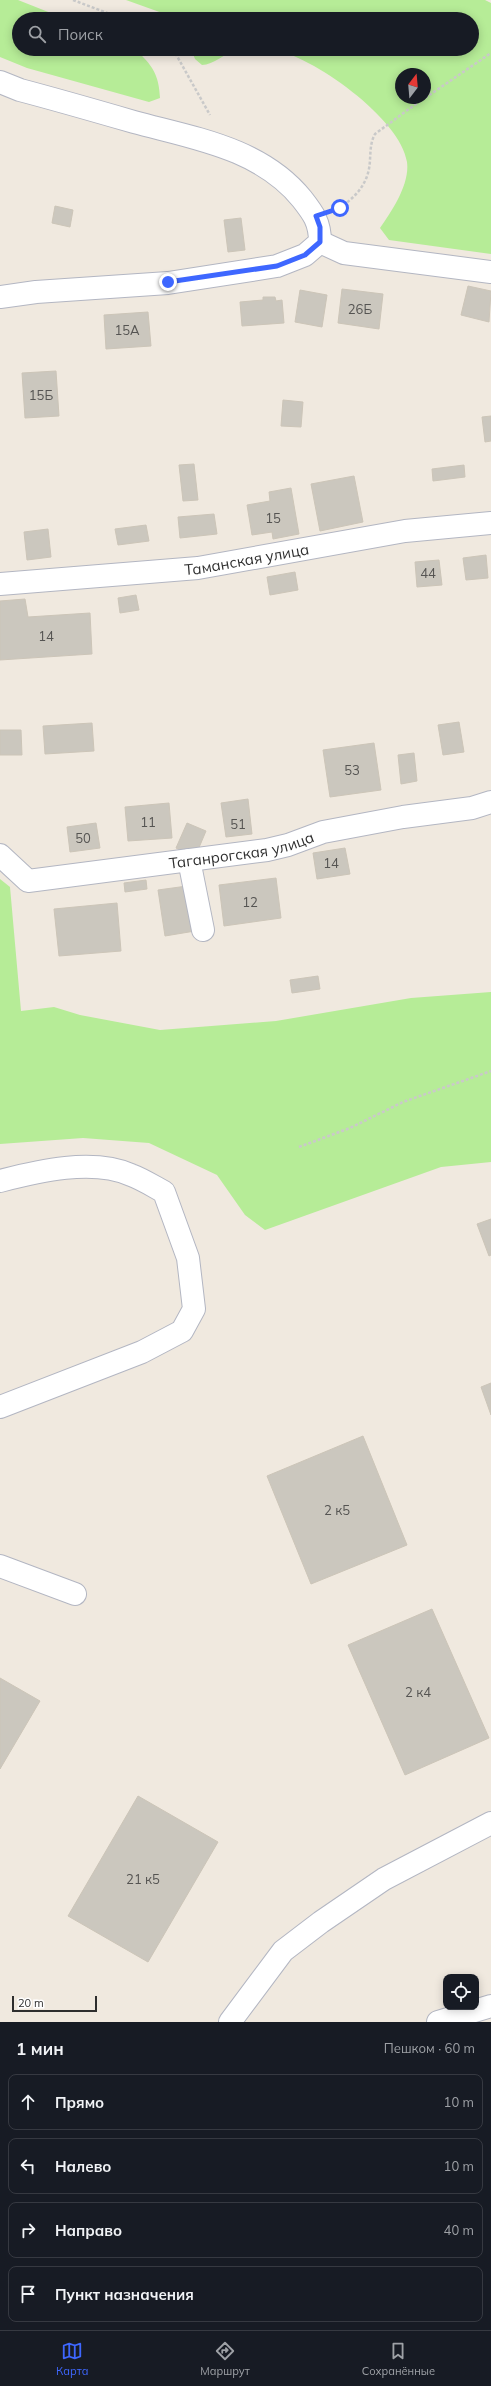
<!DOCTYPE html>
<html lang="ru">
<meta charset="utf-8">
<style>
:root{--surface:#171b24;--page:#242831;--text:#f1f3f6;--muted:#9ea1a6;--line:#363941;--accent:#3e67ff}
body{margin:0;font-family:Mulish,sans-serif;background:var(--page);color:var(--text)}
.controls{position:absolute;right:12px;bottom:12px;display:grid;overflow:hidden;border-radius:8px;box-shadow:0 2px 10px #0003}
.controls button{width:36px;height:36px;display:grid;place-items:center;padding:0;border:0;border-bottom:1px solid var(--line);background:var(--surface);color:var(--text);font:20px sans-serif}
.compass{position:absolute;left:395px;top:68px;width:36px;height:36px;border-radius:50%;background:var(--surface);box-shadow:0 2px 10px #0003;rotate:16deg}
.scale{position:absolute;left:12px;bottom:10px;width:85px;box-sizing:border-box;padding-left:4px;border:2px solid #2e2e2e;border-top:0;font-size:11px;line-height:14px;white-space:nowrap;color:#2e2e2e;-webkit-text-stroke:3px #fff;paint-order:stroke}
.stop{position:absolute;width:12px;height:12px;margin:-9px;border:3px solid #3e67ff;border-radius:50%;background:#fff}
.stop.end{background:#3e67ff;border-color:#fff;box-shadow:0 1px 4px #0008}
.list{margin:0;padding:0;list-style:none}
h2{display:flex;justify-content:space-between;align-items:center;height:52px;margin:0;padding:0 16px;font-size:17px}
h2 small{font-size:13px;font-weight:400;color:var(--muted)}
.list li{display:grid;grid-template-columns:26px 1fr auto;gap:12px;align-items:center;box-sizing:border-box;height:56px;margin:0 8px 8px;padding:0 8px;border:1px solid var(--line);border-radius:8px}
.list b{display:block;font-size:15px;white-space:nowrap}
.list em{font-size:13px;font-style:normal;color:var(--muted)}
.icon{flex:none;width:22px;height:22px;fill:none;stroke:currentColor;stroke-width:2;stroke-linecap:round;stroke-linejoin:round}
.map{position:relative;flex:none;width:491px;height:2022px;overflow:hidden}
.search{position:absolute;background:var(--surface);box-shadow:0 2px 10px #0003;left:12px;right:12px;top:12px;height:44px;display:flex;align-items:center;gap:10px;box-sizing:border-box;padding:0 14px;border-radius:22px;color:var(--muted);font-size:15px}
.sheet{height:308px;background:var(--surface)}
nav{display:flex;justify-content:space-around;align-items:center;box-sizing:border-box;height:56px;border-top:1px solid var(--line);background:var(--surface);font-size:11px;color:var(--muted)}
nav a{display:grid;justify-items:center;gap:2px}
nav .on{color:var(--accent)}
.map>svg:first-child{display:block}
.green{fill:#b6ec97;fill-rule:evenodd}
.building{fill:#cbc7be;stroke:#ccc5b8}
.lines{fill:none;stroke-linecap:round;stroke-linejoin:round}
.minor-casing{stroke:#b3b6c2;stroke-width:24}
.path{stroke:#c9c9c9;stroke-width:2.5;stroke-dasharray:3 2;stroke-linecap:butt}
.minor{stroke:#fff;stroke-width:22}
.route{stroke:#3e67ff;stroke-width:5}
.labels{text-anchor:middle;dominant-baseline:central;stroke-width:3.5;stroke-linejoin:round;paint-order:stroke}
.number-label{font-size:13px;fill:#555452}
.street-label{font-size:15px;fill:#2e2e2e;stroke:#fff}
</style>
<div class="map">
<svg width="491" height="2022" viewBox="0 0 491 2022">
<rect width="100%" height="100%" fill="#f0e9df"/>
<g class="green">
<path d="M0,0H18L66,19H19V49H135C152,65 159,74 160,98L149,102L27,68L0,57Z"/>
<path d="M126,0H485L491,3V254L389,240L380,228C392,211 410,184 407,162C401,119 312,55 271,49H472V19H170L165,14ZM401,74H425V98H401Z"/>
<path d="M191,49H237C226,53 213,65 202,65L195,59Z"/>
<path d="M0,879L10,887L21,1011L54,1007L80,1015L160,1030L276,1021L411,998L491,992V1162L441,1167L265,1230L245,1215L217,1175L149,1143L83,1138L0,1144Z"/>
</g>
<g class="building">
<path d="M55,206L73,210L70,227L52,223Z"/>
<path d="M241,218L245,250L228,252L224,220Z"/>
<path d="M468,286L491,291L489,322L461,315Z"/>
<path d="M342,289L383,294L379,329L338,323Z"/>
<path d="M300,290L327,295L322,327L295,322Z"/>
<path d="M263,297H275L276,301L282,300L284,323L242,326L240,302L263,300Z"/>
<path d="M148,312L151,346L106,349L104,315Z"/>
<path d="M56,371L59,416L25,418L22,373Z"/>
<path d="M283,400L303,402L301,427L281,426Z"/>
<path d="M491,416V441L485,442L482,417Z"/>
<path d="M194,464L198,500L183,501L179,465Z"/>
<path d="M464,465L465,477L433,481L432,469Z"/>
<path d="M354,476L363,522L320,531L311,484Z"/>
<path d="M291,488L299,534L273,539L272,532L252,535L247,505L270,501L269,492Z"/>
<path d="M214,514L217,534L180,538L178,517Z"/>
<path d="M146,525L149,541L118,545L115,529Z"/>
<path d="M48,529L51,557L27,560L24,532Z"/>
<path d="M486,555L488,578L466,580L463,558Z"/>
<path d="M439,560L442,585L417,587L415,562Z"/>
<path d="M295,572L298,590L270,595L267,577Z"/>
<path d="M136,595L139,610L120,613L118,598Z"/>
<path d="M25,599L28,617L90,613L92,654L0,660V601Z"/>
<path d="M459,722L464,752L443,755L438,725Z"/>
<path d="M92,723L94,751L45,754L43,726Z"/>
<path d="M0,730H21L22,755H0Z"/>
<path d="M374,743L381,790L330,797L323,750Z"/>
<path d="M414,753L417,781L401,784L398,755Z"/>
<path d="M248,799L252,834L226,837L221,803Z"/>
<path d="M169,803L172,838L128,841L125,807Z"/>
<path d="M96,823L100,848L70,852L67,827Z"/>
<path d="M187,823L206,831L195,857L176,848Z"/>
<path d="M345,848L350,874L317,879L313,853Z"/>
<path d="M276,878L281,918L224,926L219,885Z"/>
<path d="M146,880L147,889L125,892L124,883Z"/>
<path d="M187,886L195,931L165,936L158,890Z"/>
<path d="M117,903L121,951L59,956L54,909Z"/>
<path d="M318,976L320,989L292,993L290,980Z"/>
<path d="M491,1219V1255L489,1256L477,1224Z"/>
<path d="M491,1383V1415L481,1387Z"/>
<path d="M363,1436L407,1545L311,1584L267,1476Z"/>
<path d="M432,1609L489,1738L405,1775L348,1645Z"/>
<path d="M0,1678L40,1701L0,1769Z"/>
<path d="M138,1796L218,1842L148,1962L68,1916Z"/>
</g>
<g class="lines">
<defs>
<g id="minor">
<path d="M0,82L20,90C58,100 96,111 134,122C193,138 261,148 302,199C313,213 320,222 320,242L305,255L277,266L168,283L36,292L0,297"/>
<path d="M320,242L344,253L491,272"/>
<path id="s1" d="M0,584L198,568L405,531L491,523"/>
<path id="s2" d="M0,855L28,881L267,850L288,845L323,832L403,817L472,808L491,802"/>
<path d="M189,860L203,930"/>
<path d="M0,1181C38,1171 93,1158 131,1175C142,1179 153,1186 164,1192L188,1258L194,1309L182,1331L142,1352L0,1407"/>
<path d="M0,1566L75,1594"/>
<path d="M230,2022L283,1951L321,1922L384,1879L491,1823"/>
<path d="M438,2022L491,2006"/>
</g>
</defs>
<use href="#minor" class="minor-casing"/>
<g class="path">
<path d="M73,0L123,19"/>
<path d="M173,49L210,115"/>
<path d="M425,98L491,53"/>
<path d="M339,208C352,200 364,188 368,173C372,159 368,147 375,134L424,98"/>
<path d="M299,1147L350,1128L403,1102L491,1071"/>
</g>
<use href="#minor" class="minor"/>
</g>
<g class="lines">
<path class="route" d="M168,282L277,266L305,255L320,242V227L316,216L340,208"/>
</g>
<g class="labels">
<g class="number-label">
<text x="360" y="309">26Б</text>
<text x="127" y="330">15А</text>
<text x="41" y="395">15Б</text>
<text x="273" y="518">15</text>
<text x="428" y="573">44</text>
<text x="46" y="636">14</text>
<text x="352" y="770">53</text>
<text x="148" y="822">11</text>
<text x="238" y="824">51</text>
<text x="83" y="838">50</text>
<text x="331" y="863">14</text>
<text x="250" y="902">12</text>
<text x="337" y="1510">2 к5</text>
<text x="418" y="1692">2 к4</text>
<text x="143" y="1879">21 к5</text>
</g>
<g class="street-label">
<text stroke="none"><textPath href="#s1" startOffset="248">Таманская улица</textPath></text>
<text stroke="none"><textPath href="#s2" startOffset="254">Таганрогская улица</textPath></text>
</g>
</g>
</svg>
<div class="controls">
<button><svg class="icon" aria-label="locate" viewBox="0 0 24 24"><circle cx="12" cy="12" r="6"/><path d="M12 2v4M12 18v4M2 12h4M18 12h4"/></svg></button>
</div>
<svg class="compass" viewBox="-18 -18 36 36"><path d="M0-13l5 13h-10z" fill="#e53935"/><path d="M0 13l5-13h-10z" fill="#9ea1a6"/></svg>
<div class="scale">20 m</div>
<div class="stop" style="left:340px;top:208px"></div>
<div class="stop end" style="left:168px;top:282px"></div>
<div class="search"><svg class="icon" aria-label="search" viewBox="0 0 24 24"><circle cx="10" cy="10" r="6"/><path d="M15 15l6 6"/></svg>Поиск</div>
</div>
<section class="sheet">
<h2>1 мин<small>Пешком · 60 m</small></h2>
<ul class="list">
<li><svg class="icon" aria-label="ahead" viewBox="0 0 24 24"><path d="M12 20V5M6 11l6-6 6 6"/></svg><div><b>Прямо</b></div><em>10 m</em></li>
<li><svg class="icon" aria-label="left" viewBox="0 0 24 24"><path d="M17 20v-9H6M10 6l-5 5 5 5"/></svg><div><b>Налево</b></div><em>10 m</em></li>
<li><svg class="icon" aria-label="right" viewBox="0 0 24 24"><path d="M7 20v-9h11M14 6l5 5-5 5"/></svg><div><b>Направо</b></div><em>40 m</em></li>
<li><svg class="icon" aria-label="arrive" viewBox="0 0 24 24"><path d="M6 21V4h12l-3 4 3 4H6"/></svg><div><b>Пункт назначения</b></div></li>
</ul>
</section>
<nav>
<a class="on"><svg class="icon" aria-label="map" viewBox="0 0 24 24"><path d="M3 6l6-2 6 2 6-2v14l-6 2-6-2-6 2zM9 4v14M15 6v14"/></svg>Карта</a>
<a><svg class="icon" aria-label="directions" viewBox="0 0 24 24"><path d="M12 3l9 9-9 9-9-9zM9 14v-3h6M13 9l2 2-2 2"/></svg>Маршрут</a>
<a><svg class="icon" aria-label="saved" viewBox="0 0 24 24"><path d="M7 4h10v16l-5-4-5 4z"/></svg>Сохранённые</a>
</nav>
